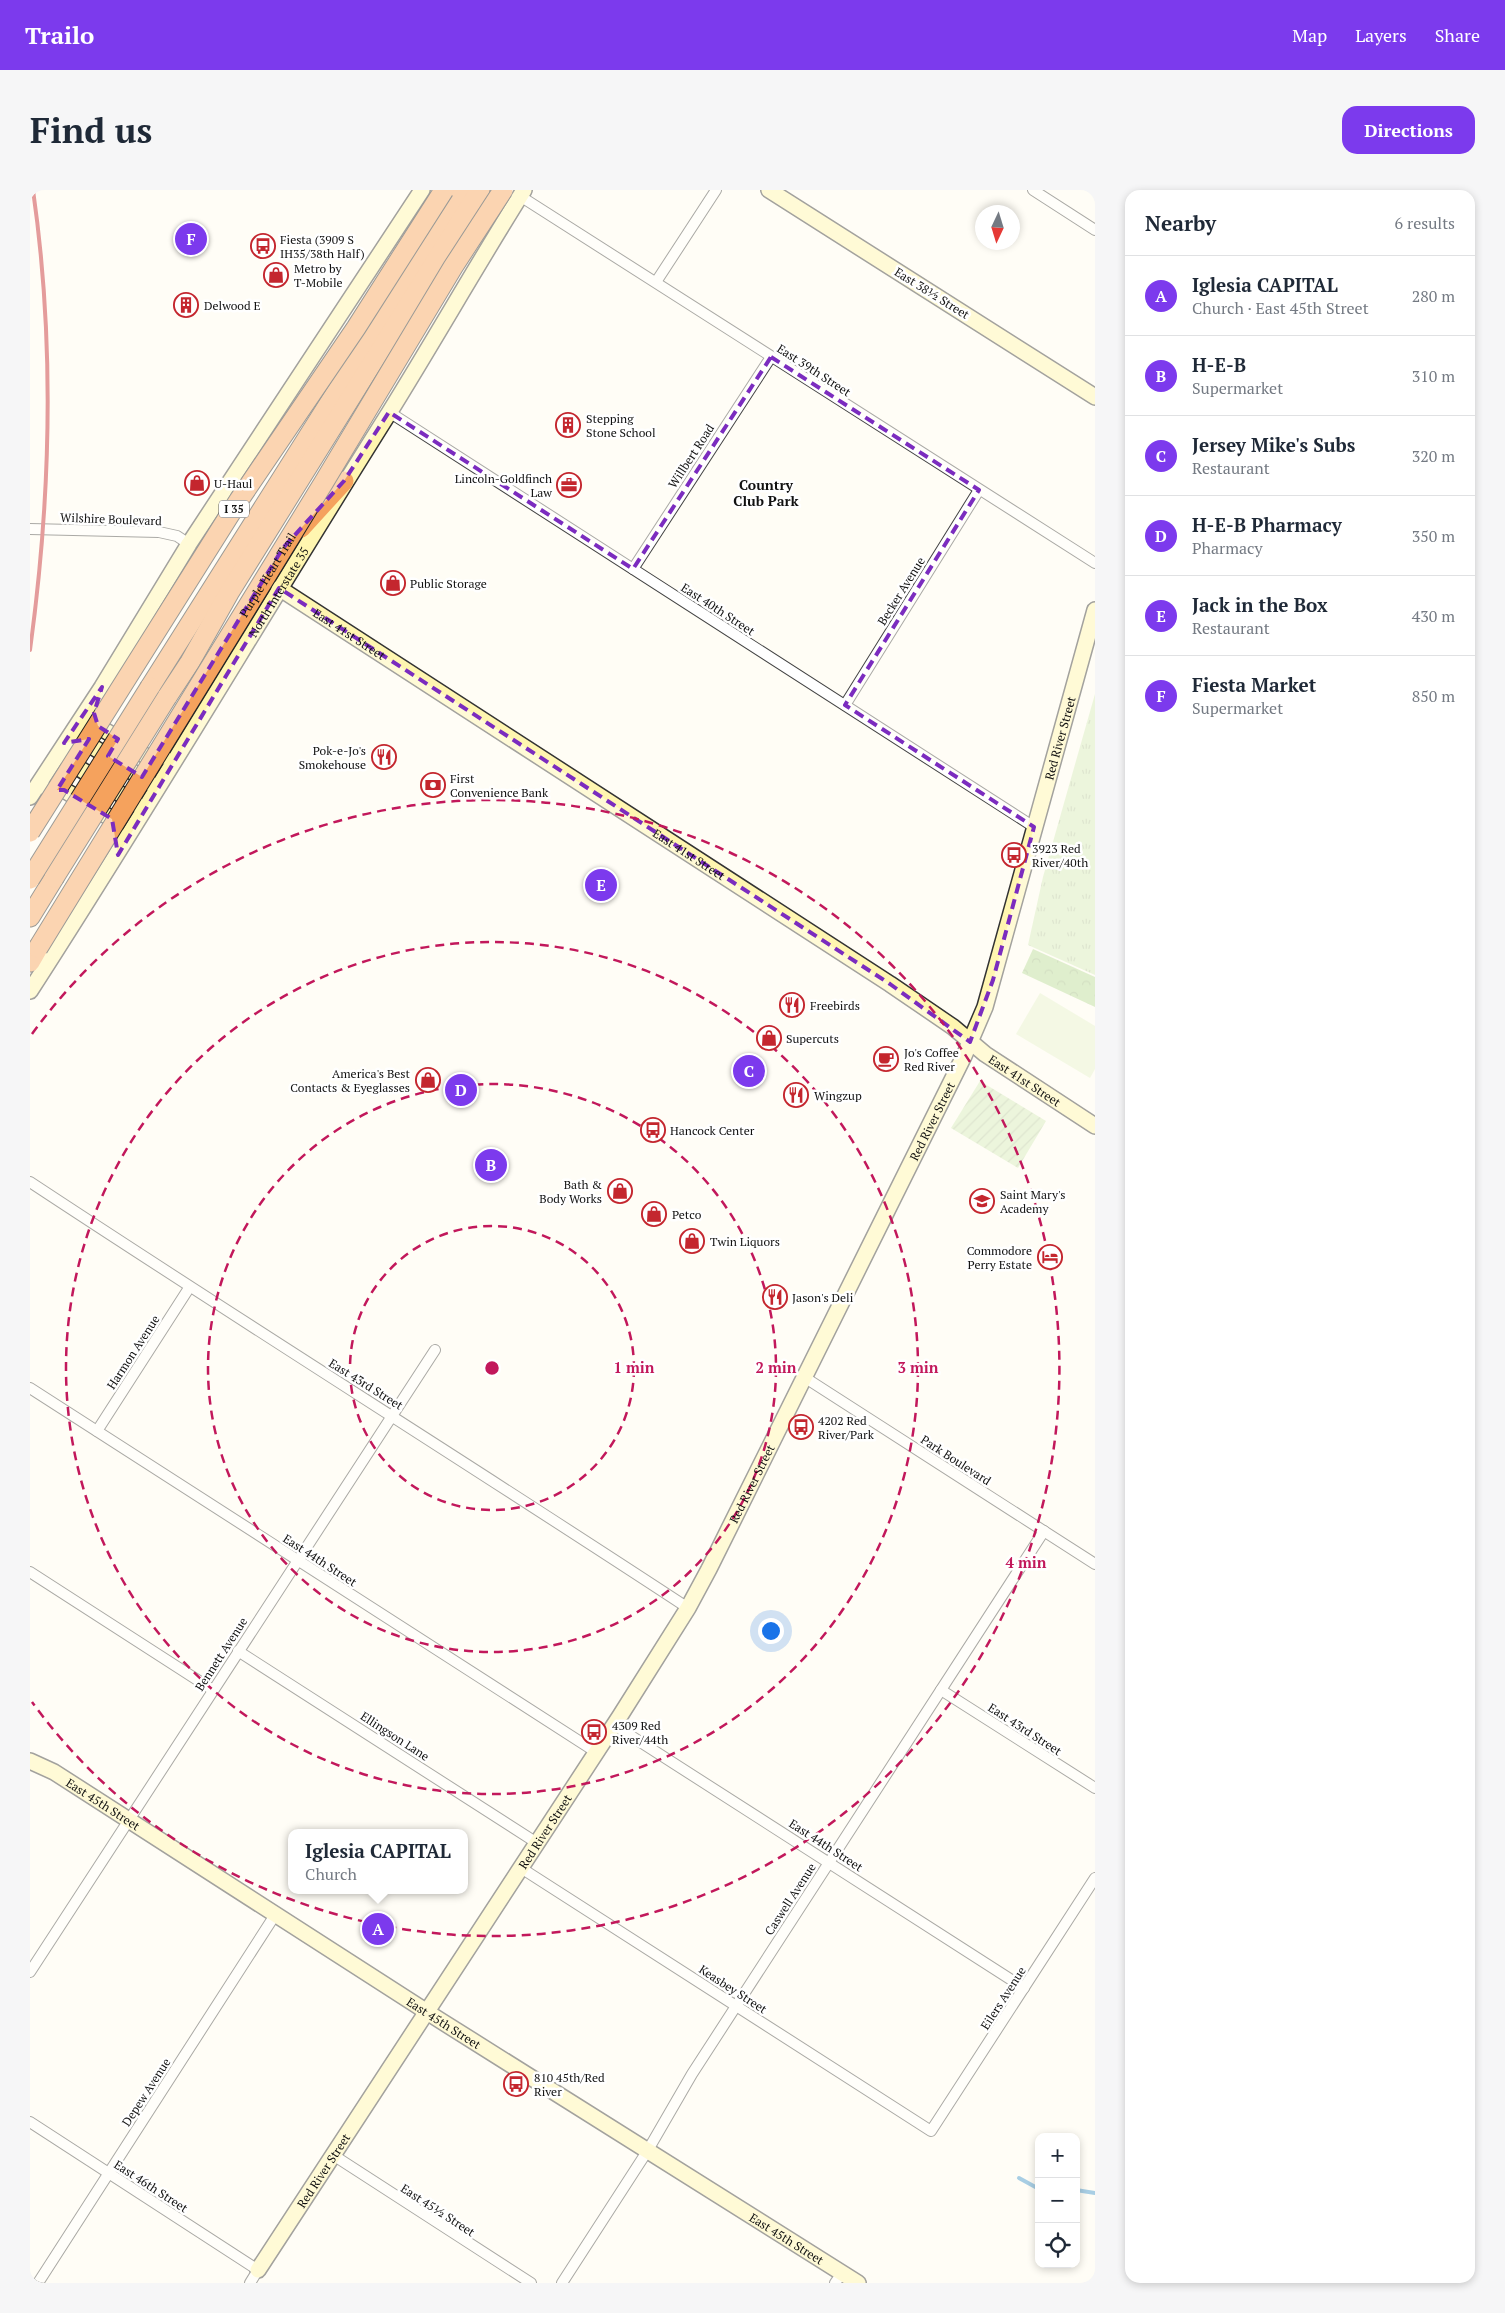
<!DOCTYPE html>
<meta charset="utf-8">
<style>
:root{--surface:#fff;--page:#f6f6f7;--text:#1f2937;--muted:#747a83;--line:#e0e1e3;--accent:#7c3aed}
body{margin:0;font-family:"PT Serif",serif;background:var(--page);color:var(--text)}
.controls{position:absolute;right:15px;bottom:15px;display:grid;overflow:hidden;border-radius:10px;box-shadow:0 2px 8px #0003}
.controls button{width:45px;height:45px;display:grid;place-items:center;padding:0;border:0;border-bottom:1px solid var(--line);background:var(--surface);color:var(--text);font:25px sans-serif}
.compass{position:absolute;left:945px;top:15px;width:45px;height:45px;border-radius:50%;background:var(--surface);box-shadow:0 2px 8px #0003;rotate:184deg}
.you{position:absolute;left:740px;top:1440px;width:18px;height:18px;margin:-12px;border:4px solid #fff;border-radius:50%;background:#1a73e8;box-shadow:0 0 0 8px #1a73e833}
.badge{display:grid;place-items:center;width:32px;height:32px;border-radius:50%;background:var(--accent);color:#fff;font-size:16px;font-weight:700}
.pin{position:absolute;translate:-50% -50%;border:2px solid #fff;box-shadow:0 1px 5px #0006}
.popup{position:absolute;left:258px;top:1639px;width:180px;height:65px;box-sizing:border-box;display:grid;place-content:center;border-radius:10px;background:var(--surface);filter:drop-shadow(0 1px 4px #0005);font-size:16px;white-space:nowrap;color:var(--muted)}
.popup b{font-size:19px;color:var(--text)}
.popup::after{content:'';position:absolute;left:50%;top:100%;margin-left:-10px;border:10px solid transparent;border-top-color:var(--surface)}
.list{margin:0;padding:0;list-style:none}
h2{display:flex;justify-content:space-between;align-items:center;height:65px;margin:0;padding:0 20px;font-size:21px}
h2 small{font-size:16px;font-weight:400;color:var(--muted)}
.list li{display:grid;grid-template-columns:32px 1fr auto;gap:15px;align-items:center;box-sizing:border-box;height:80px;padding:0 20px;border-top:1px solid var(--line)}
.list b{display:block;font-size:19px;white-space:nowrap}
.list p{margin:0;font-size:16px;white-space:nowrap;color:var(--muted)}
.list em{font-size:16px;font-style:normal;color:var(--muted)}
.icon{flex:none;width:28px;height:28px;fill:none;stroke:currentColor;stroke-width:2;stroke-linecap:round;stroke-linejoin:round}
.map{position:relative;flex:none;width:1065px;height:2093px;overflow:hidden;border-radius:15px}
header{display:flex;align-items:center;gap:30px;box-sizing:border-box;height:70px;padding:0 25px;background:var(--accent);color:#fff}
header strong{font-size:24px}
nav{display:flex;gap:28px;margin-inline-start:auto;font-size:18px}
.intro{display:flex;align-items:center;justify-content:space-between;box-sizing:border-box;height:120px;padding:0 30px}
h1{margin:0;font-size:35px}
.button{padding:12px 22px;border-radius:15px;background:var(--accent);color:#fff;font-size:18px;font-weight:700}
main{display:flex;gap:30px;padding:0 30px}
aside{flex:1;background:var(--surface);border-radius:15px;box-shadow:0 2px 8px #0003}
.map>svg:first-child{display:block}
.grass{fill:url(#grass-tufts)}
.forest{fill:url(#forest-crowns)}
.garden{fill:url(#garden-furrows)}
.pitch{fill:#e6f2cf}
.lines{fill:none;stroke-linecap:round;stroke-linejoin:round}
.stream{stroke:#3f96cf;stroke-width:4}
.street-casing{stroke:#444;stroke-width:12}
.secondary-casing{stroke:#333;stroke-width:18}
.highway-casing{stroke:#222;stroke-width:21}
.street{stroke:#fff;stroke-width:10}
.secondary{stroke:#fff6b0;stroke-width:15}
.highway{stroke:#f5a25d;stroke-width:19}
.rail{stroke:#c4262e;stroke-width:4}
.highway-bridge-casing{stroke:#222;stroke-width:21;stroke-linecap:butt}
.highway-bridge{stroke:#f5a25d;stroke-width:19}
.marked{fill:none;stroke:#7b2cbf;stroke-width:4;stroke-dasharray:10 6;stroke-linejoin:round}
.ring{fill:none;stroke:#c2185b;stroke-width:2.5;stroke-dasharray:9 6}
.labels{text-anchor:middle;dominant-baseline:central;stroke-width:5;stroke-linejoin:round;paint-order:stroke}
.shield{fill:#fff;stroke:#585858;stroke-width:1}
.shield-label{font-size:11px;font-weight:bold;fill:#111}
.poi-label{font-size:12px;fill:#111;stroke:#fff;text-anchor:start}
.street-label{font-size:12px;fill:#111;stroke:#fff}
.neighbourhood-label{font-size:14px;font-weight:bold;fill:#111;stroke:#fff}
.centre{fill:#c2185b;stroke:#fff;stroke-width:2.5}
.ring-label{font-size:15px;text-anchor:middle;font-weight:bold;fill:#c2185b;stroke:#fff;stroke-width:5;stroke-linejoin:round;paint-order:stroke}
</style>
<header>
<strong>Trailo</strong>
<nav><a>Map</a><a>Layers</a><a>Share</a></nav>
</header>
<div class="intro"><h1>Find us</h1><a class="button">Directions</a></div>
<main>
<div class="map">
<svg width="1065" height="2093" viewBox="0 0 1065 2093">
<defs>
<pattern id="grass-tufts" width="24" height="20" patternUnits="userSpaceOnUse" patternTransform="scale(1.25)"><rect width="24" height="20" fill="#d5ebbd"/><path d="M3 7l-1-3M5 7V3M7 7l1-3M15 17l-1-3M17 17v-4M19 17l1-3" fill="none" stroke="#b6c8a1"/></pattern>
<pattern id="forest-crowns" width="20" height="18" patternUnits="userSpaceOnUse" patternTransform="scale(1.25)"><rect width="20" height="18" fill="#b9dc9c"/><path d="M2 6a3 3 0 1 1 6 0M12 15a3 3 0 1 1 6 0" fill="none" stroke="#9ebc85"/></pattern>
<pattern id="garden-furrows" width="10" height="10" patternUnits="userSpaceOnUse" patternTransform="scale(1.25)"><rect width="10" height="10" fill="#d5ebbd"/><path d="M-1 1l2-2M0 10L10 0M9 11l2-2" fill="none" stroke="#b6c8a1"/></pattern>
</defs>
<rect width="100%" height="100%" fill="#fffdf5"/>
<path class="grass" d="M1065,504V785L998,755L1013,687Z"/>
<path class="forest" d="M1003,759L1065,787V817L992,783Z"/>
<path class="garden" d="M950,891L1016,931L988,978L921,938Z"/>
<path class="pitch" d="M1010,803L1065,836V879L1060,888L986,844Z"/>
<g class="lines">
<g class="stream">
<path d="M989,1988L1009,1999"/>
<path d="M1046,2000L1065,2003"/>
</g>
<defs>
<g id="street">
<path d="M1003,0L1065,40"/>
<path d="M490,6L1065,373"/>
<path d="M626,92L686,0"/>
<path d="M359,222L1004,637"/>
<path d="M0,339L129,342L147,346L159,354"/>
<path d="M603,379L741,167"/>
<path d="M815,515L949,300"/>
<path d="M0,992C218,1136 439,1274 658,1418"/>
<path d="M774,1187L1065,1374"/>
<path d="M0,1198L566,1562"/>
<path d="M67,1241L159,1098"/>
<path d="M0,1382L183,1500"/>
<path d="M208,1461L507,1653"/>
<path d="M911,1500L1065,1598"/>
<path d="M584,1535L994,1798"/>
<path d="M491,1678L901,1941L1065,1688"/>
<path d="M0,1782L405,1160"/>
<path d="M0,1932L228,2080L220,2093"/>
<path d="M303,1965L501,2093"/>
<path d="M8,2093L245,1725"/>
<path d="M532,2093L618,1960L662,1884L1014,1341"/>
<path d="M805,2093L812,2083"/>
</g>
<g id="secondary">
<path d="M739,0L1065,207"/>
<path id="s1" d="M249,398L860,794L923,837L955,864L1065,936"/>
<path d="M65,525L68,536L122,570L133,566"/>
<path d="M46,551L52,550L120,593"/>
<path d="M37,567L39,572L108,615"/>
<path d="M18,600H34L82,629L86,644"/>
<path d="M0,607L72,497L159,354L392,0"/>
<path id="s2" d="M0,801C123,611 238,415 359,223C405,149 448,73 494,0"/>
<path id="s3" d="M0,1571L24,1582L408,1829L828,2093"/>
<path id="s4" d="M228,2080L590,1526L658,1418L679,1379L934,866L955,817L1065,420"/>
</g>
<g id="highway">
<path d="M271,338L314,291"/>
<path d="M120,497L434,0"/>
<path d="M137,507L160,472L199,403L450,0"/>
<path d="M0,727L24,688"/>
<path d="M0,772L8,758"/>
</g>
</defs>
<use href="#street" class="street-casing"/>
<use href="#secondary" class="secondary-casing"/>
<use href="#highway" class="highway-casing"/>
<use href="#street" class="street"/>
<use href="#secondary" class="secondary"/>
<use href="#highway" class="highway"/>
<path class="rail" d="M0,460C21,307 25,153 3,0"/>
<defs>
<g id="highway-bridge">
<path d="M0,642L209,310L326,138L414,0"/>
<path d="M24,688L137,507"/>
<path d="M0,689L120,497"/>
<path id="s5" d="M8,758L294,292L423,77L473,0"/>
</g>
</defs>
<use href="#highway-bridge" class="highway-bridge-casing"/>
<use href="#highway-bridge" class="highway-bridge"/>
</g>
<path d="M0 0H1065V2093H0ZM741,167L949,300L815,515L1004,637L963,790L940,852L860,794L249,398L88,665L82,629L34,600H27L59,549L34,553L72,497L64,523L68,536L88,549L78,566L112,587L253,358L314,291L359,222L603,379Z" fill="#fffdf5" fill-opacity=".55" fill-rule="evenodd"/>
<path class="marked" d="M741,167L949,300L815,515L1004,637L963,790L940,852L860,794L249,398L88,665L82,629L34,600H27L59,549L34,553L72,497L64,523L68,536L88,549L78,566L112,587L253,358L314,291L359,222L603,379Z"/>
<g class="ring">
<circle cx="462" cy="1178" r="142"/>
<circle cx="462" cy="1178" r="284"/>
<circle cx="462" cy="1178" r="426"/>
<path d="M2 844A568 568 0 1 1 2 1512"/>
</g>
<defs>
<symbol id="bus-ring" viewBox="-11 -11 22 22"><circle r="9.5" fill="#fff" stroke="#c4262e" stroke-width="1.5"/><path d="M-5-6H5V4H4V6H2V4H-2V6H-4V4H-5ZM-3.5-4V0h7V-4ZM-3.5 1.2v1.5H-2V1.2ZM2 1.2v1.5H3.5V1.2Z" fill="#c4262e"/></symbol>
<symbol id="shop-ring" viewBox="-11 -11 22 22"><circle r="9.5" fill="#fff" stroke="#c4262e" stroke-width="1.5"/><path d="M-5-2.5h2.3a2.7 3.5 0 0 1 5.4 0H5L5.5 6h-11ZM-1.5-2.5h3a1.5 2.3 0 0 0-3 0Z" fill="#c4262e"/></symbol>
<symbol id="building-ring" viewBox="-11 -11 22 22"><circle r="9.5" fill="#fff" stroke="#c4262e" stroke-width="1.5"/><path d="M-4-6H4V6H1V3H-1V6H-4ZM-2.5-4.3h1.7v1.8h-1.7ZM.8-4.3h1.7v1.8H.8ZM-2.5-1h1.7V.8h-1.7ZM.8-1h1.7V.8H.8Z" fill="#c4262e"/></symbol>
<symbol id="office-ring" viewBox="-11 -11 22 22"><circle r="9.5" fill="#fff" stroke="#c4262e" stroke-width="1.5"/><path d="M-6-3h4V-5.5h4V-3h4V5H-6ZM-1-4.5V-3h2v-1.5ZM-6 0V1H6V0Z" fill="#c4262e"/></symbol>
<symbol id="restaurant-ring" viewBox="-11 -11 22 22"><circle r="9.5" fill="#fff" stroke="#c4262e" stroke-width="1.5"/><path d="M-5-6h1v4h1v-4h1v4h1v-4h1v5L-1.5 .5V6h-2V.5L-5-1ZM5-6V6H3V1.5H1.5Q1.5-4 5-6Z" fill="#c4262e"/></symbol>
<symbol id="bank-ring" viewBox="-11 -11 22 22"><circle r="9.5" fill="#fff" stroke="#c4262e" stroke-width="1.5"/><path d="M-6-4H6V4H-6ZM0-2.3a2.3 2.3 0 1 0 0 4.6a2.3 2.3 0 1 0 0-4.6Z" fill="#c4262e"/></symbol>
<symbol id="cafe-ring" viewBox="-11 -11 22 22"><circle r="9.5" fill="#fff" stroke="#c4262e" stroke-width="1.5"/><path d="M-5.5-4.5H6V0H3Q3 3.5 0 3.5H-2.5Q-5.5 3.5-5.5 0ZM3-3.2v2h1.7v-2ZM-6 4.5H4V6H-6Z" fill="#c4262e"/></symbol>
<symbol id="school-ring" viewBox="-11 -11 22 22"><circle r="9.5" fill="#fff" stroke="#c4262e" stroke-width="1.5"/><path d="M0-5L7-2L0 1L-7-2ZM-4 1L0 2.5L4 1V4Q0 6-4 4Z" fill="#c4262e"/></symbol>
<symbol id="hotel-ring" viewBox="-11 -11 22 22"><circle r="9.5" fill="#fff" stroke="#c4262e" stroke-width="1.5"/><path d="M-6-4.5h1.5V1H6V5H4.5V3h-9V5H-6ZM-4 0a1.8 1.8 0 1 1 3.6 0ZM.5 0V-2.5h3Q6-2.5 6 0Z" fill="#c4262e"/></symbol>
</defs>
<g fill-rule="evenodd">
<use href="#bus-ring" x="219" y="42" width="28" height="28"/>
<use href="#shop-ring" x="232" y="71" width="28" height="28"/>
<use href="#building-ring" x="142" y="101" width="28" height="28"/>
<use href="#building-ring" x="524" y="221" width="28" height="28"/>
<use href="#shop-ring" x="153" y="279" width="28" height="28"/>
<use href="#office-ring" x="525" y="281" width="28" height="28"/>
<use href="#shop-ring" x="349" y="379" width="28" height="28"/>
<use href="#restaurant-ring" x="340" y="553" width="28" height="28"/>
<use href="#bank-ring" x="389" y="581" width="28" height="28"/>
<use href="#bus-ring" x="970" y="651" width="28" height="28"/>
<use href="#restaurant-ring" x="748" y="801" width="28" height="28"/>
<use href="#shop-ring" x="725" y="834" width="28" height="28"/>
<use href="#cafe-ring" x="842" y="855" width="28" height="28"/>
<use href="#shop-ring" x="384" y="876" width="28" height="28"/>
<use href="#restaurant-ring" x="752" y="891" width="28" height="28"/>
<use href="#bus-ring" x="609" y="926" width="28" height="28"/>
<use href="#shop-ring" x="576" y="987" width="28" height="28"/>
<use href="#school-ring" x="938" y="997" width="28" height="28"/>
<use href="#shop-ring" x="610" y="1010" width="28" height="28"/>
<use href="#shop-ring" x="648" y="1037" width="28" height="28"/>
<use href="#hotel-ring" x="1006" y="1053" width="28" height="28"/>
<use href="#restaurant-ring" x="731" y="1093" width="28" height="28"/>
<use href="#bus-ring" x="757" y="1223" width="28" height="28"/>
<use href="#bus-ring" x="550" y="1528" width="28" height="28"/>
<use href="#bus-ring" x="472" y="1880" width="28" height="28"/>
</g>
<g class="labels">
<rect class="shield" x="189" y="310.5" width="30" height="17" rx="4"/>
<g class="shield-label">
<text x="204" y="319">I 35</text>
</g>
<g class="poi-label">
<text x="250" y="49">Fiesta (3909 S<tspan x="250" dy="14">IH35/38th Half)</tspan></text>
<text x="264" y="78">Metro by<tspan x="264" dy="14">T-Mobile</tspan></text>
<text x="174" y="115">Delwood E</text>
<text x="556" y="228">Stepping<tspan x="556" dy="14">Stone School</tspan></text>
<text x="522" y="288" text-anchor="end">Lincoln-Goldfinch<tspan x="522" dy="14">Law</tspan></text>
<text x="184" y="293">U-Haul</text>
<text x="380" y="393">Public Storage</text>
<text x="336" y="560" text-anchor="end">Pok-e-Jo's<tspan x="336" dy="14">Smokehouse</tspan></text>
<text x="420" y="588">First<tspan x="420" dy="14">Convenience Bank</tspan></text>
<text x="1002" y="658">3923 Red<tspan x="1002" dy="14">River/40th</tspan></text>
<text x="780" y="815">Freebirds</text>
<text x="756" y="848">Supercuts</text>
<text x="874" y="862">Jo's Coffee<tspan x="874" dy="14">Red River</tspan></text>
<text x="380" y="883" text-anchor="end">America's Best<tspan x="380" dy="14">Contacts &amp; Eyeglasses</tspan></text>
<text x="784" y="905">Wingzup</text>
<text x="640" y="940">Hancock Center</text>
<text x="572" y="994" text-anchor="end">Bath &amp;<tspan x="572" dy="14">Body Works</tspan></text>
<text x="970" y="1004">Saint Mary's<tspan x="970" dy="14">Academy</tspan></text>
<text x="642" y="1024">Petco</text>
<text x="680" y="1051">Twin Liquors</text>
<text x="1002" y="1060" text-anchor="end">Commodore<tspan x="1002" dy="14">Perry Estate</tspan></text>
<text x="762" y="1107">Jason's Deli</text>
<text x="788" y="1230">4202 Red<tspan x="788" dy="14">River/Park</tspan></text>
<text x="582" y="1535">4309 Red<tspan x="582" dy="14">River/44th</tspan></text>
<text x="504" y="1887">810 45th/Red<tspan x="504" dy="14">River</tspan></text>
</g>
<g class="street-label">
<text transform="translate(902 103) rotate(32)">East 38½ Street</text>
<text transform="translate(784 180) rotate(33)">East 39th Street</text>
<text transform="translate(661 266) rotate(-57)">Willbert Road</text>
<text transform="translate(81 329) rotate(2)">Wilshire Boulevard</text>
<text stroke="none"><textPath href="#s5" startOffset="438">Purple Heart Trail</textPath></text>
<text stroke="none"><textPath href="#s2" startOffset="470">North Interstate 35</textPath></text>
<text transform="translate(871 401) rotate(-58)">Becker Avenue</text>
<text transform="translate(688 419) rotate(33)">East 40th Street</text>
<text stroke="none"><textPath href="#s1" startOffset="84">East 41st Street</textPath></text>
<text stroke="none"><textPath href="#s4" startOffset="1739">Red River Street</textPath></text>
<text stroke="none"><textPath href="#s1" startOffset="489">East 41st Street</textPath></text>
<text stroke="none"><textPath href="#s1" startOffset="894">East 41st Street</textPath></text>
<text stroke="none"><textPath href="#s4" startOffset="1334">Red River Street</textPath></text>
<text transform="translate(103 1162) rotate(-57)">Harmon Avenue</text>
<text transform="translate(336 1194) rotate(32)">East 43rd Street</text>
<text transform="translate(926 1270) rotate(33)">Park Boulevard</text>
<text stroke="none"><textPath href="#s4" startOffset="929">Red River Street</textPath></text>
<text transform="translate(290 1370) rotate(33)">East 44th Street</text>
<text transform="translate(191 1464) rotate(-57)">Bennett Avenue</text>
<text transform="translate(995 1539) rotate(33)">East 43rd Street</text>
<text transform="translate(365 1546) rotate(33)">Ellingson Lane</text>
<text stroke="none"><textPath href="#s3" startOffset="85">East 45th Street</textPath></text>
<text stroke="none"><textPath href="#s4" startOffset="524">Red River Street</textPath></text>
<text transform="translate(796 1655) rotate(33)">East 44th Street</text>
<text transform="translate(760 1709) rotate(-57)">Caswell Avenue</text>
<text transform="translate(703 1799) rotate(33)">Keasbey Street</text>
<text transform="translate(973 1808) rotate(-57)">Eilers Avenue</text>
<text stroke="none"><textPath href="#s3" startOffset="490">East 45th Street</textPath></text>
<text transform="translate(116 1902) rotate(-57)">Depew Avenue</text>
<text stroke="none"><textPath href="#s4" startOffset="119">Red River Street</textPath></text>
<text transform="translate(121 1996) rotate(33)">East 46th Street</text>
<text transform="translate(408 2020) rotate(33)">East 45½ Street</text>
<text stroke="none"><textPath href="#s3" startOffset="895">East 45th Street</textPath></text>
</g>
<g class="neighbourhood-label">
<text x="736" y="294">Country<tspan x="736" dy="16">Club Park</tspan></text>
</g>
</g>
<circle cx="462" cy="1178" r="8" class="centre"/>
<g class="ring-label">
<text x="604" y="1183">1 min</text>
<text x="746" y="1183">2 min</text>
<text x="888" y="1183">3 min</text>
<text x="996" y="1378">4 min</text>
</g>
</svg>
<div class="controls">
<button>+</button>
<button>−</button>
<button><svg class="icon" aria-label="locate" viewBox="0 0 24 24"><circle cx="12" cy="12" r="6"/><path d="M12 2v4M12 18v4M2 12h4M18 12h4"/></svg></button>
</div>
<svg class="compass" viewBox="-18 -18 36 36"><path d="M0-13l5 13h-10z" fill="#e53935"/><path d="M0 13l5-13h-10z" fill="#747a83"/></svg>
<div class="you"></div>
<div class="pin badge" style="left:348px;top:1739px">A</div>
<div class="popup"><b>Iglesia CAPITAL</b>Church</div>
<div class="pin badge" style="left:461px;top:975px">B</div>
<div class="pin badge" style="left:719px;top:881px">C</div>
<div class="pin badge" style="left:431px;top:900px">D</div>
<div class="pin badge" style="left:571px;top:695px">E</div>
<div class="pin badge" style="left:161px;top:49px">F</div>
</div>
<aside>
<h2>Nearby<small>6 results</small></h2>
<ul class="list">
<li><span class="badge">A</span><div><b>Iglesia CAPITAL</b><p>Church · East 45th Street</p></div><em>280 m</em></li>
<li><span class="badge">B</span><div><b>H-E-B</b><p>Supermarket</p></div><em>310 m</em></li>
<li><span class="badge">C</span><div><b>Jersey Mike's Subs</b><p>Restaurant</p></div><em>320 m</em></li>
<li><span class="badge">D</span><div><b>H-E-B Pharmacy</b><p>Pharmacy</p></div><em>350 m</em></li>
<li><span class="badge">E</span><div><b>Jack in the Box</b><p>Restaurant</p></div><em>430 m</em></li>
<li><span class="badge">F</span><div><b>Fiesta Market</b><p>Supermarket</p></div><em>850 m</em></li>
</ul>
</aside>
</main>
